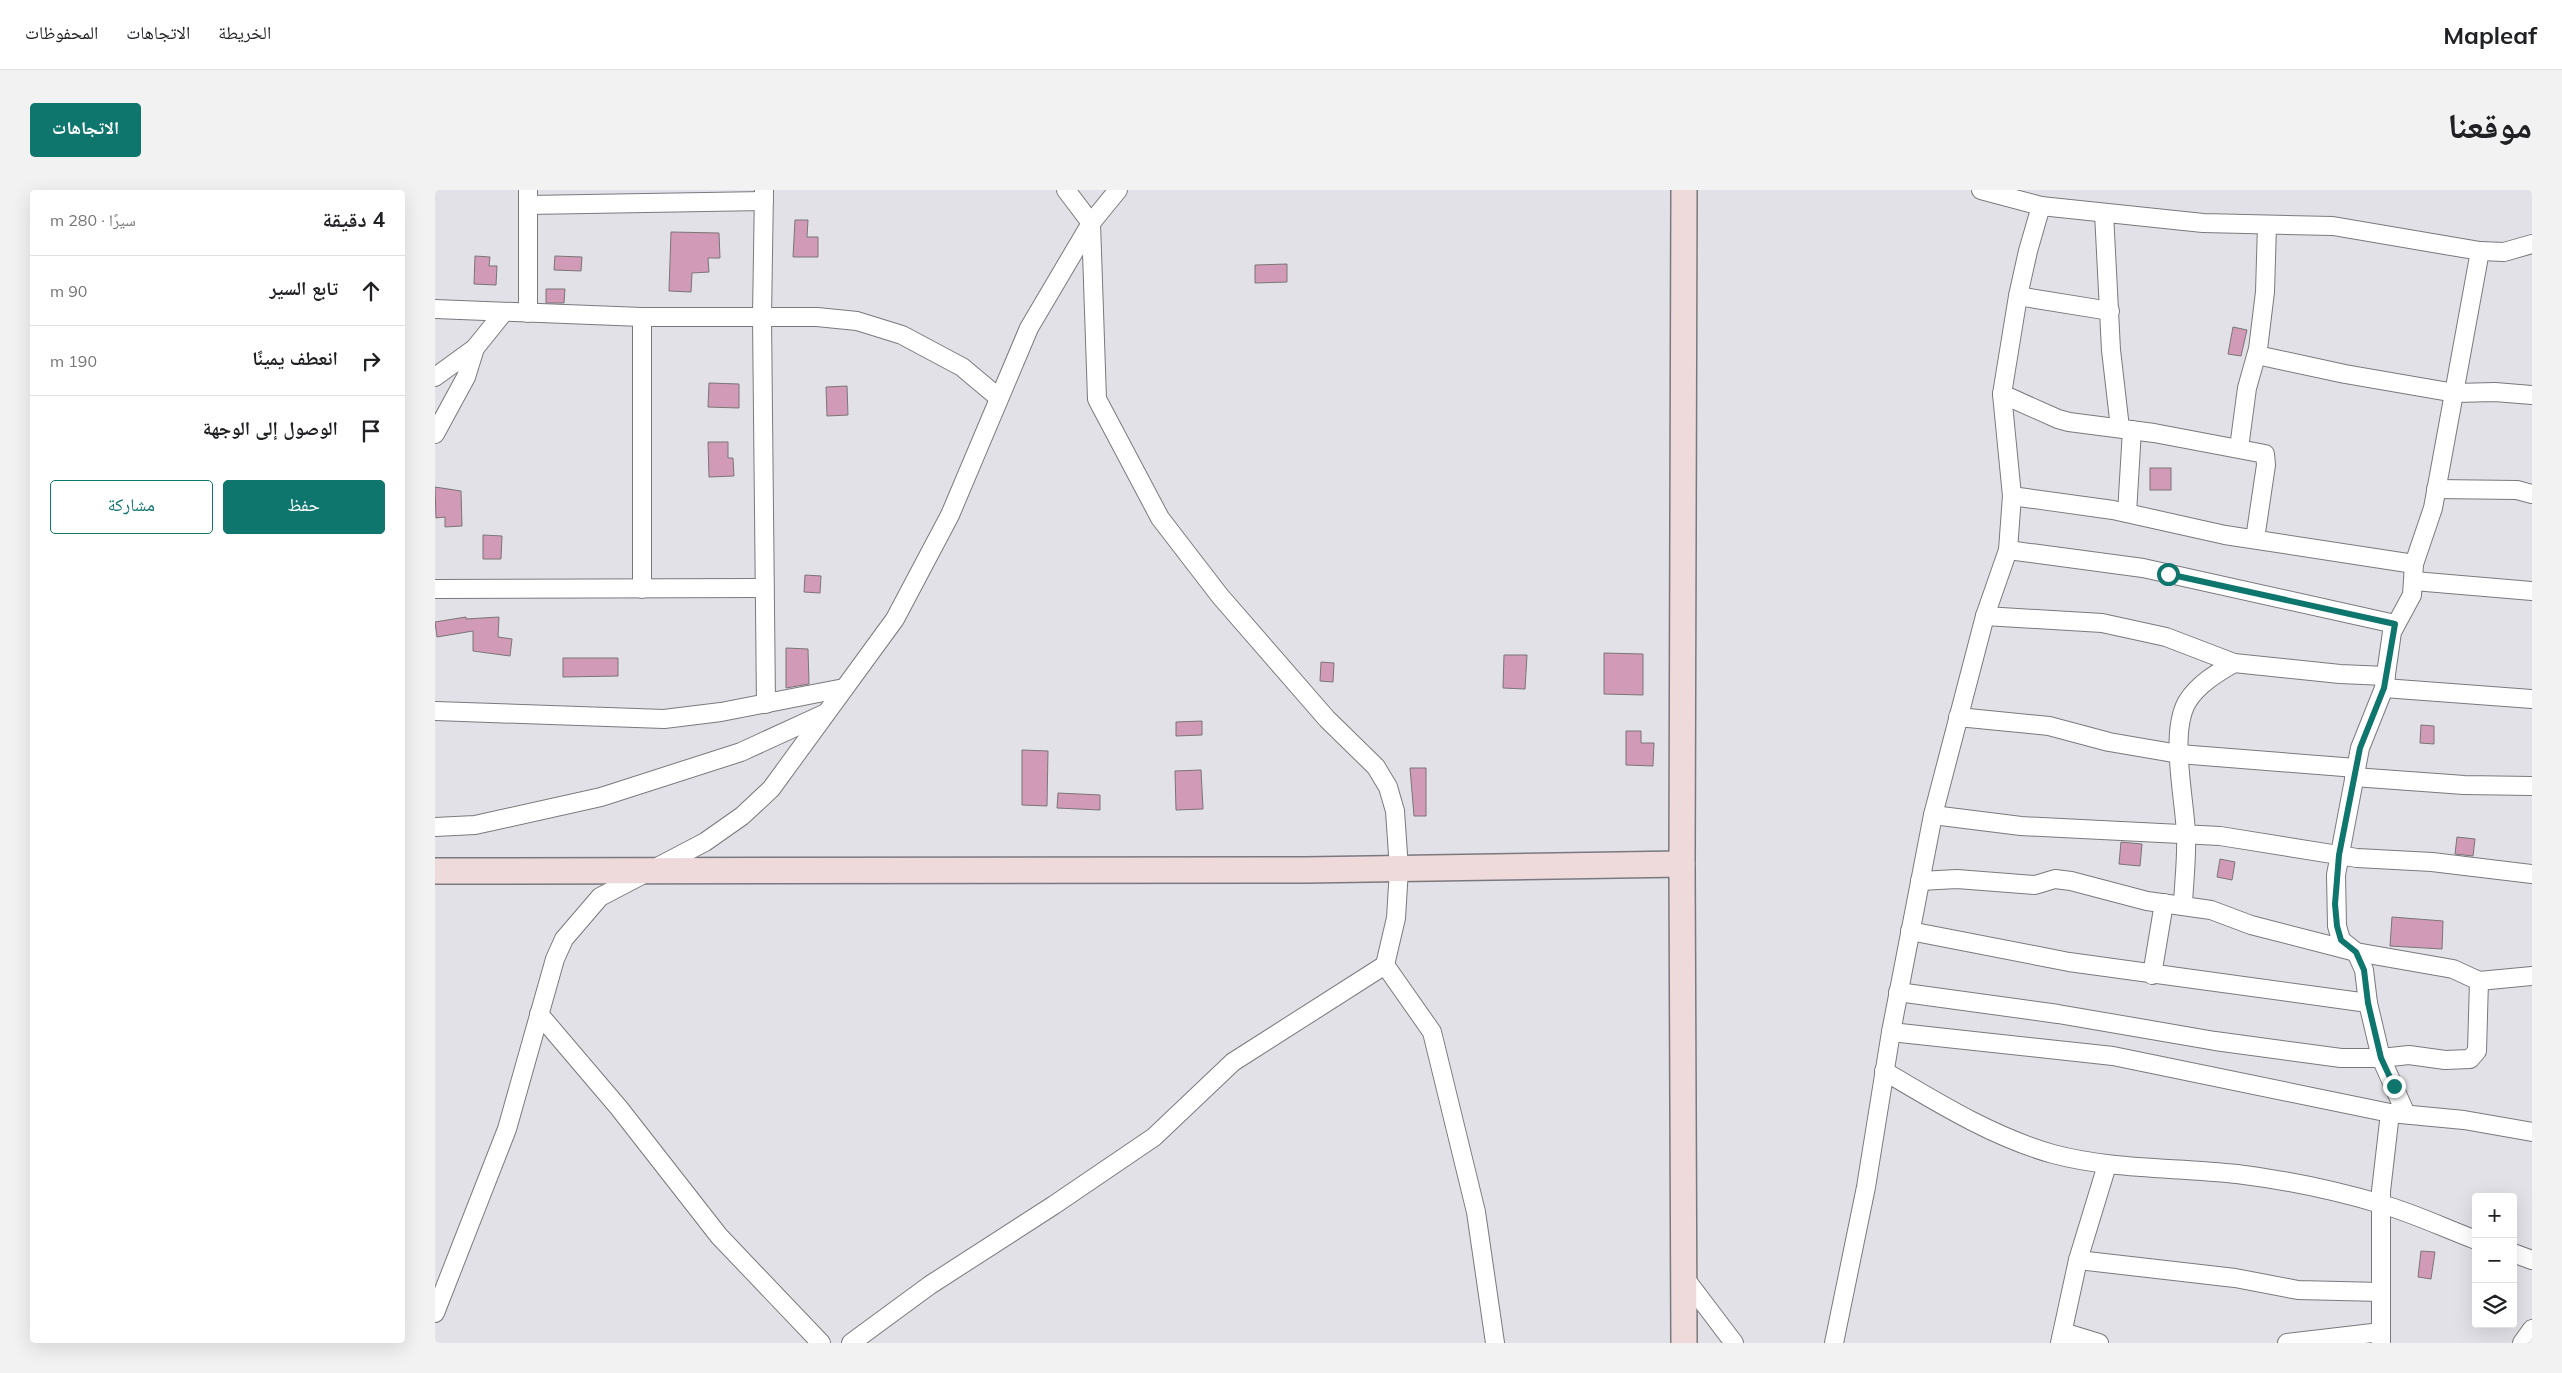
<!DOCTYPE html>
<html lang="ar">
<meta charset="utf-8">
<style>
:root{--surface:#fff;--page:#f2f2f2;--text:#202124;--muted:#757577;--line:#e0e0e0;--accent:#0f766e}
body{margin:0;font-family:Mulish,"Noto Naskh Arabic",sans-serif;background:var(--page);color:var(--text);direction:rtl}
.controls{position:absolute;right:15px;bottom:15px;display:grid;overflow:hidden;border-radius:5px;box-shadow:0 5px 20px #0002}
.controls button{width:45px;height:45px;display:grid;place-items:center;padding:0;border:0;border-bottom:1px solid var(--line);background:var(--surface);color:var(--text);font:25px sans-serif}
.stop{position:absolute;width:15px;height:15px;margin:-11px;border:4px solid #0f766e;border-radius:50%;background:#fff}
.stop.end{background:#0f766e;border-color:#fff;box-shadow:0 1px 5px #0008}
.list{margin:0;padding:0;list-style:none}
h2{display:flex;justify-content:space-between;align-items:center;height:65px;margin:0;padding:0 20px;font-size:21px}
h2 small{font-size:16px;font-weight:400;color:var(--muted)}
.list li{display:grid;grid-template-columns:32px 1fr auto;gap:15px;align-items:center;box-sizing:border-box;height:70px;padding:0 20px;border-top:1px solid var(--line)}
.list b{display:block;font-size:19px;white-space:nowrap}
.list em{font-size:16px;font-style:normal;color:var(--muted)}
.actions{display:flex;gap:10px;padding:15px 20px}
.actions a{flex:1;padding:11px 0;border:1px solid var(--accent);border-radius:5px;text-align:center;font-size:18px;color:var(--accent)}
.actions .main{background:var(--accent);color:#fff}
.icon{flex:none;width:28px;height:28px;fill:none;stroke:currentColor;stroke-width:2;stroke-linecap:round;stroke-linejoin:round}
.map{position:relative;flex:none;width:2097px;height:1153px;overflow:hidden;direction:ltr;border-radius:5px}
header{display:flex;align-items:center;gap:30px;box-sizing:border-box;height:70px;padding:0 25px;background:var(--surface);border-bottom:1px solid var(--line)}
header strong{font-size:24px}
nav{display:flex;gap:28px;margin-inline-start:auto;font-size:18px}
.intro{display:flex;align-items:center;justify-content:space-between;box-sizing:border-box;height:120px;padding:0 30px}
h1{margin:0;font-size:35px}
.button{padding:12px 22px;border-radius:5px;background:var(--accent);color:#fff;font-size:18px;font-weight:700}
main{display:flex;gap:30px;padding:0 30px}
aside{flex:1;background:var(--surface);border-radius:5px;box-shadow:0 5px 20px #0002}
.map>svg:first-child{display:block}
.building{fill:#d19bb8;stroke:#7a7577}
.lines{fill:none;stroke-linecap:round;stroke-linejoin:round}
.street-casing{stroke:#7a797e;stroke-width:20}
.secondary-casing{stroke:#7a797e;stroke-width:28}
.street{stroke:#fff;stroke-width:18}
.secondary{stroke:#efdadb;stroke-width:25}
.route{stroke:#0f766e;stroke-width:6}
</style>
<header>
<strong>Mapleaf</strong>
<nav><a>الخريطة</a><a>الاتجاهات</a><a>المحفوظات</a></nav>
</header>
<div class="intro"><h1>موقعنا</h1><a class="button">الاتجاهات</a></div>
<main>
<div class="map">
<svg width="2097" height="1153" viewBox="0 0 2097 1153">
<rect width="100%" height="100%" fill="#e2e1e7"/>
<g class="building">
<path d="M360,30H373L372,47H383V67H358Z"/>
<path d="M236,42L284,43L285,68H273L274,82L257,83L256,102L234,101Z"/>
<path d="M40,66L55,67L54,76H62L61,95L39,94Z"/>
<path d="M120,66L147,67L146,81L119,80Z"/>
<path d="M852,74V92L820,93V75Z"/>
<path d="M111,99H130L129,113H111Z"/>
<path d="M1798,137L1812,140L1806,166L1793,164Z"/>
<path d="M274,193L304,194V218L273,217Z"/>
<path d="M412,196L413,225L392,226L391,197Z"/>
<path d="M273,252H293V268H298L299,286L274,287Z"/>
<rect x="1715" y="278" width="21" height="22"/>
<path d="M0,297L26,301L27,336L10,337V327L1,328Z"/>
<path d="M48,345L67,346L66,369H48Z"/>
<path d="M370,385L386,386L385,403L369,402Z"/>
<path d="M31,427V429L64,427L63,447L77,449L75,466L38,461V441L2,447L0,432Z"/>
<path d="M351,458L373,459L374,494L351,498Z"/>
<path d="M1169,463L1208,464V505L1169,504Z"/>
<path d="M1069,465H1092L1090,499L1068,498Z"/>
<path d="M128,468H183V486L128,487Z"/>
<path d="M886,472L899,473L898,492L885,491Z"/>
<path d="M767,531V545L741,546V532Z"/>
<path d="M1986,535L1999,536V554L1985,553Z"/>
<path d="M1191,541H1206V553H1219L1218,576L1191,575Z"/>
<path d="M587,560L613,561L612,616L587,615Z"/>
<path d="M975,578H991V626H979Z"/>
<path d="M766,580L768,619L741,620L740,581Z"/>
<path d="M623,603L665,605V620L622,618Z"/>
<path d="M2022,647L2040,649L2038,666L2020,664Z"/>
<path d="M1686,652L1707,654L1705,676L1684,674Z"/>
<path d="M1785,669L1800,672L1797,690L1782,687Z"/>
<path d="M1957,727L2008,731L2007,759L1955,756Z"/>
<path d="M1986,1061L2000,1062L1996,1089L1983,1087Z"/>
</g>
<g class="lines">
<defs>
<g id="street">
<path d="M329,0L327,127L331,514"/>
<path d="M1546,0L1606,16L1768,33L1898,36L2045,61L2069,62L2097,54"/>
<path d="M93,15L329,11"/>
<path d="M1669,23L1676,160L1685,238"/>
<path d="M1583,106L1675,121"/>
<path d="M0,119L207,127H382L422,131L467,145L527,177L564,208"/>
<path d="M93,123V0"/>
<path d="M1822,165L1910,184L2020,203L2060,202L2097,205"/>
<path d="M0,187L40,158L69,122"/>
<path d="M1567,204L1623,229L1634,232L1719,243L1830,264L1831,275L1820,349"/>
<path d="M0,244L31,187L40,158"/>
<path d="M1804,258L1812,198L1823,159L1830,102L1832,35"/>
<path d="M2001,299L2082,300L2097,304"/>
<path d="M1577,306L1678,320L1790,345L1979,374"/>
<path d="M1692,323L1697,240"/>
<path d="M1573,360L1708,378L1960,434"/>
<path d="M1979,391L2097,401"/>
<path d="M0,399L329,398"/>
<path d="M207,399V127"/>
<path d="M1550,426L1667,433L1731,447L1799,473L1905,484L1951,486"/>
<path d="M1949,498L2097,509"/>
<path d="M0,521L229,529L286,522L409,498"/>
<path d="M1523,527L1614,536L1674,552L1744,564L1921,578"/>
<path d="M1919,587L2029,595L2097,596"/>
<path d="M1498,625L1586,636L1785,646L1922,668L1997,672L2097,684"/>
<path d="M0,637L40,635L166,607L306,562L391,523"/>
<path d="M1485,691L1522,689L1600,695L1620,689L1636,691L1712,711L1776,720L1816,735L1921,762L2018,779L2044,791L2097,786"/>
<path d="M1748,714C1749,691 1752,668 1751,645C1750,609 1734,544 1752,512C1763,494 1782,483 1799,473"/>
<path d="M1475,741L1634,772L1933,813"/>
<path d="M950,775L997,842L1041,1022L1060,1153"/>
<path d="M1717,785L1729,713"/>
<path d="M1463,802L1623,824L1780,851L1906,868H1946L1974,865L2010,870L2035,869L2042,861L2044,791"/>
<path d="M104,824L184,918L284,1046L386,1153"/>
<path d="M1456,842L1678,866L1955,923L2029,930L2097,942"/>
<path d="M1449,881C1503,913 1558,947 1618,964C1678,980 1740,977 1802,984C1850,990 1899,1000 1946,1014C1978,1023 2009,1038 2041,1050"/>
<path d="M1971,924L1946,868L1933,813L1929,780L1921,762L1906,750L1902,736L1901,685L1925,558L1949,498L1957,442L1977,405L1979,374L1998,318L2045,61"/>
<path d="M2078,1063L2097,1070"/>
<path d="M1643,1070L1800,1088L1863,1100L1946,1102"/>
<path d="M1249,1087L1299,1153"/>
<path d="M0,1123L72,939L120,769L129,749L165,707L270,652L307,626L336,599L460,429L515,325L594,138L656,33L683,0"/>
<path d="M1628,1142L1664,1153"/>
<path d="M416,1153L495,1095L619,1015L719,947L798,872L950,775L961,728L964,679L960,621L953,597L941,577L892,529L785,406L725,328L662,209L656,33L631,0"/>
<path d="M1399,1153L1431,997L1456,842L1498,625L1550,426L1573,360L1577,306L1567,204L1583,106L1593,61L1606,16"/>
<path d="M1625,1153L1643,1070L1672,975"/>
<path d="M1852,1153L1946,1142"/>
<path d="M1946,1153V1001L1955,923"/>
<path d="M2087,1153L2097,1139"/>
</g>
<g id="secondary">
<path d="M0,681L871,680L1247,674"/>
<path d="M1249,1153L1247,674L1249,0"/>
</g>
</defs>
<use href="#street" class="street-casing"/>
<use href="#secondary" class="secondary-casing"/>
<use href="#street" class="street"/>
<use href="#secondary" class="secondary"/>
</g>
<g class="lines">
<path class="route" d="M1733,384L1960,434L1949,498L1925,558L1904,665L1900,714L1902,736L1906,750L1921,762L1929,780L1933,813L1946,868L1959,896"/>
</g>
</svg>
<div class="controls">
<button>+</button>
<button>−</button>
<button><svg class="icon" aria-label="layers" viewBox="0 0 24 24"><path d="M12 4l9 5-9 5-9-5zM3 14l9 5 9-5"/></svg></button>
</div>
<div class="stop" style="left:1733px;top:384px"></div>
<div class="stop end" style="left:1959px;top:896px"></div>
</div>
<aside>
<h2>4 دقيقة<small>سيرًا · 280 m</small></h2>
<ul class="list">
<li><svg class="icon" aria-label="ahead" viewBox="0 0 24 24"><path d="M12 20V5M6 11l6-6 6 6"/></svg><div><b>تابع السير</b></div><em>90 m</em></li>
<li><svg class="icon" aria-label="right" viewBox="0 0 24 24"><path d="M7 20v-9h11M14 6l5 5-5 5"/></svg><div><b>انعطف يمينًا</b></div><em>190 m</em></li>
<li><svg class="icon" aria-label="arrive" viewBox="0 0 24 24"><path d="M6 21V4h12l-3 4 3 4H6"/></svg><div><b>الوصول إلى الوجهة</b></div></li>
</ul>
<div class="actions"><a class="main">حفظ</a><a>مشاركة</a></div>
</aside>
</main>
